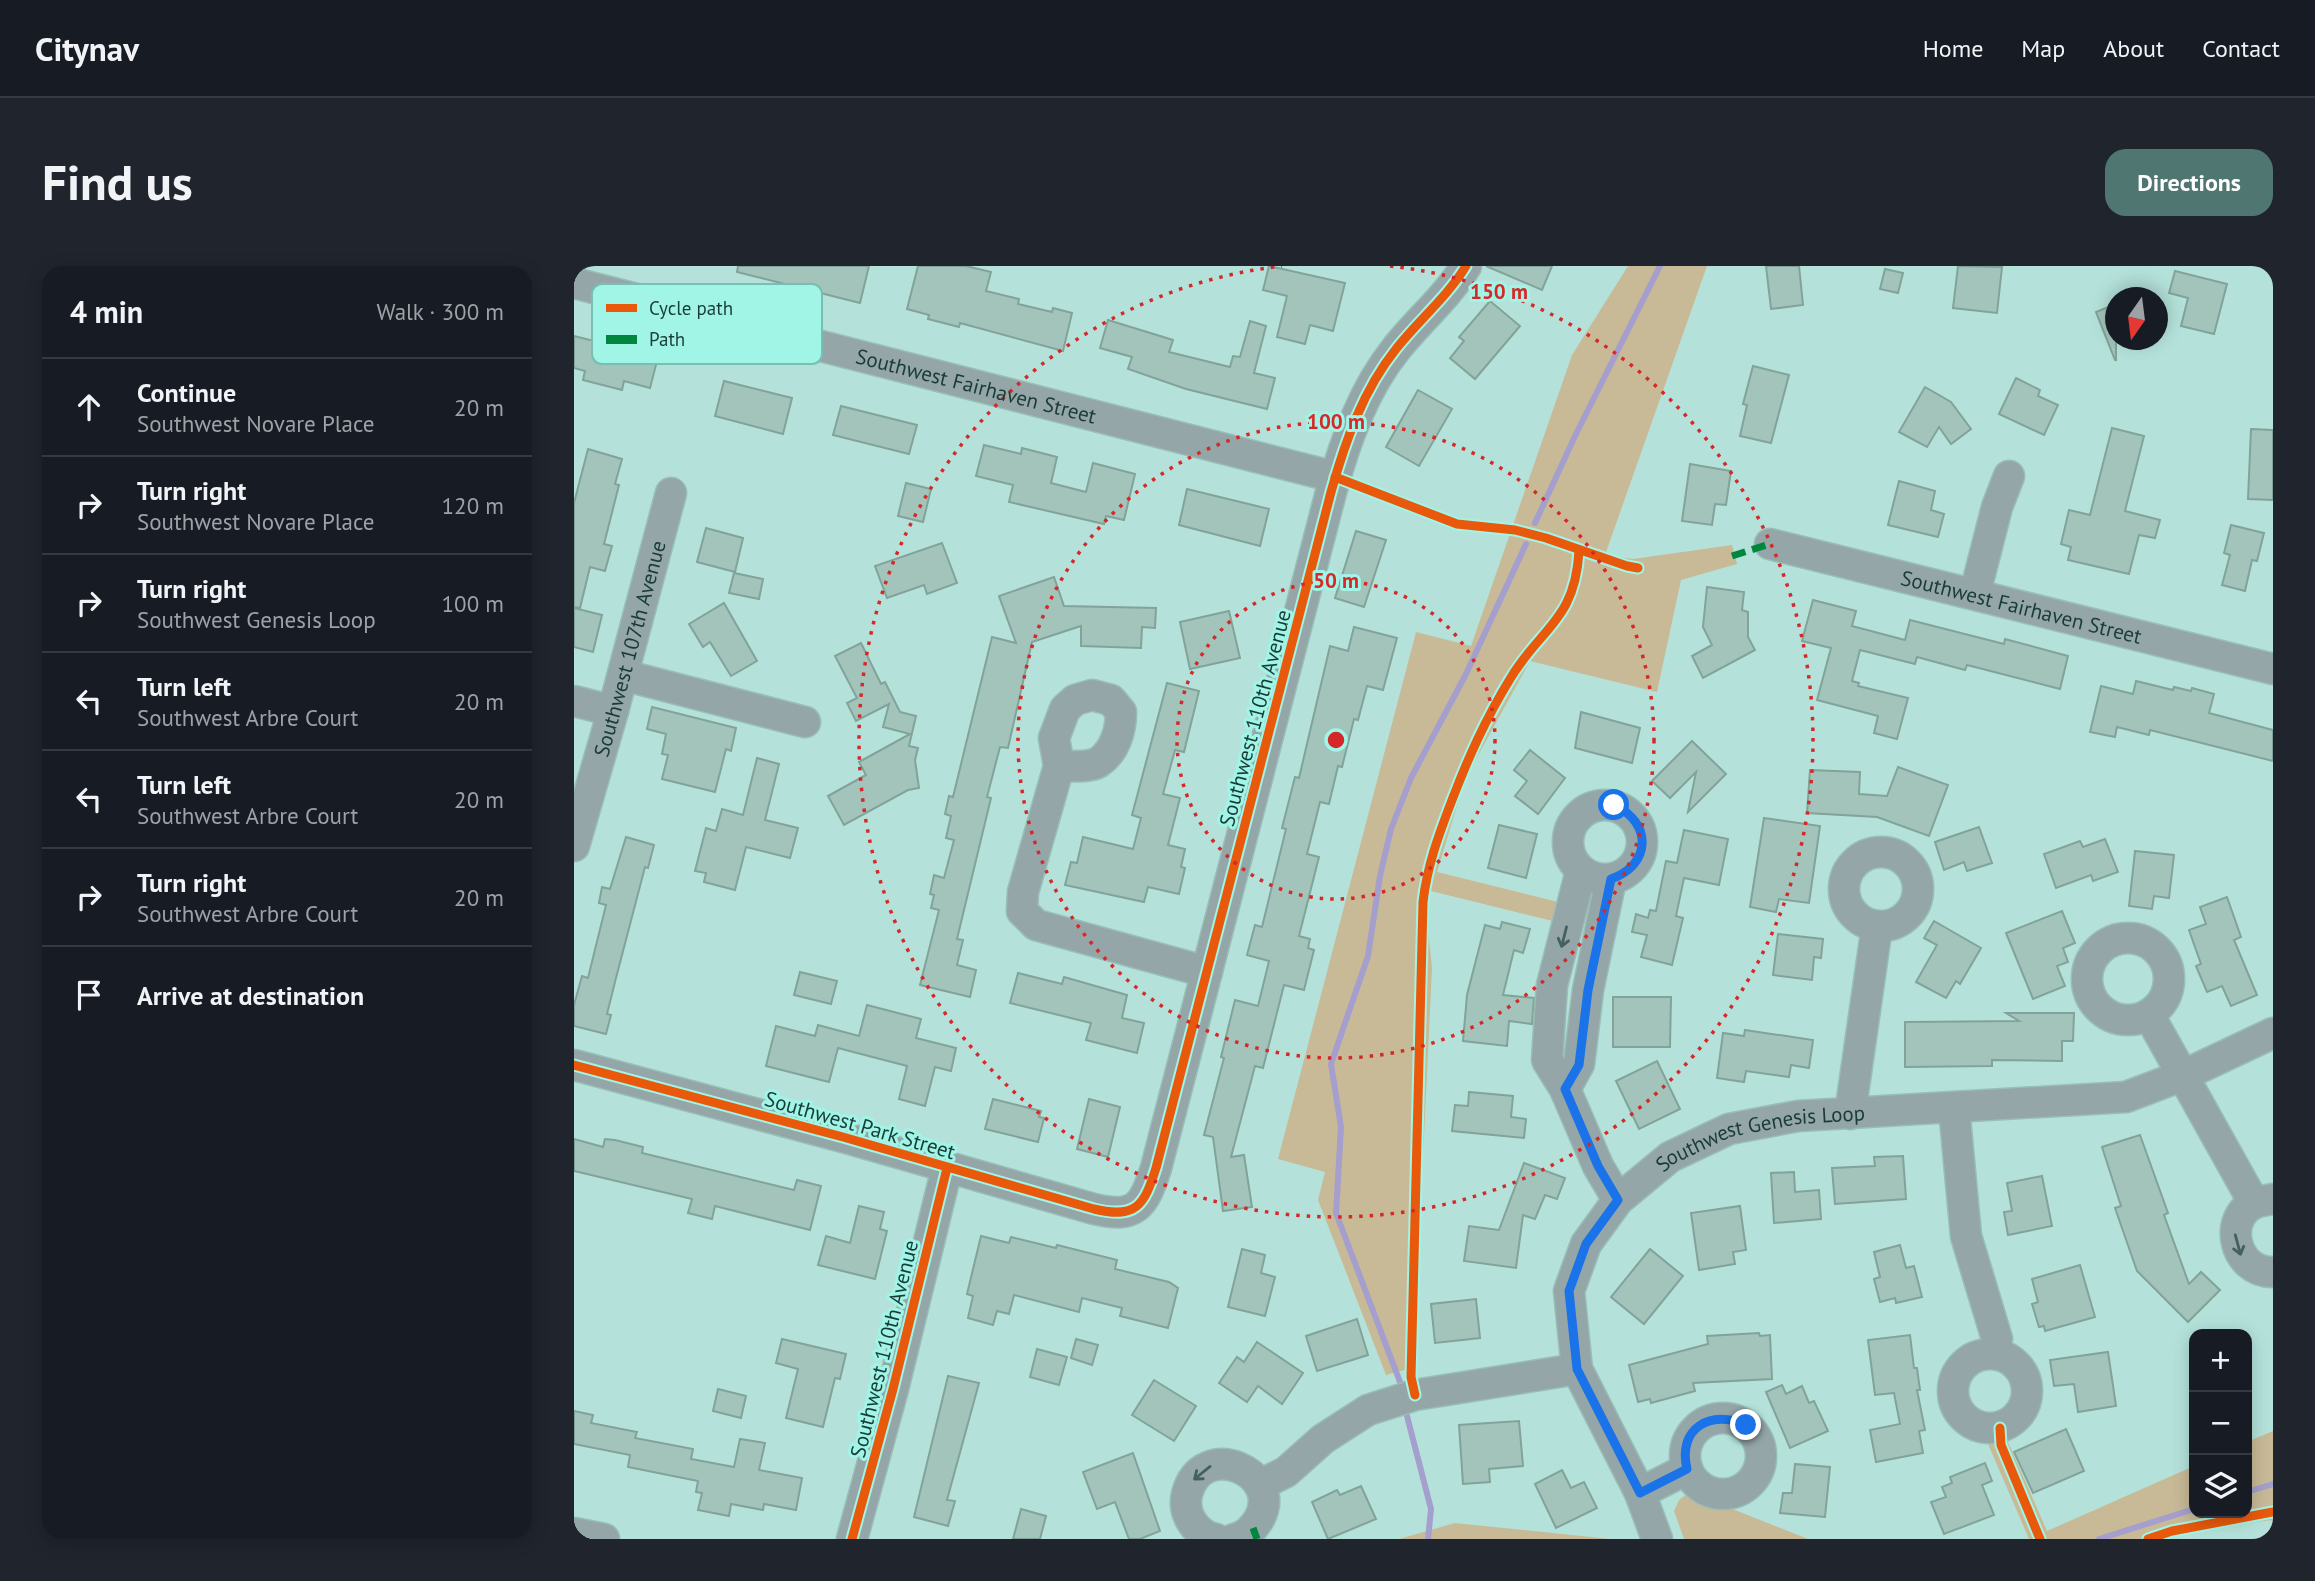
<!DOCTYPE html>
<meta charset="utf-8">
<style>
:root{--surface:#171b24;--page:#20242c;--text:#f1f3f6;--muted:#9ea1a6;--line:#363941;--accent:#4f7670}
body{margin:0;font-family:"PT Sans",sans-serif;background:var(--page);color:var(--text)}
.controls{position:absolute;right:21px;bottom:21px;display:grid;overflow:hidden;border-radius:14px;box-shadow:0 4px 18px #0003}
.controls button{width:63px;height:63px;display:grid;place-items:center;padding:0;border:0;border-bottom:2px solid var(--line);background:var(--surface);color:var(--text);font:35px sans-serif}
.compass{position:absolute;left:1531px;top:21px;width:63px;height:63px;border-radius:50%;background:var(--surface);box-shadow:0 4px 18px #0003;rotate:194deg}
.stop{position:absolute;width:21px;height:21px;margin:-16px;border:5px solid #1a73e8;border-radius:50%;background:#fff}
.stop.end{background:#1a73e8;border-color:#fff;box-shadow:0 2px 7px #0008}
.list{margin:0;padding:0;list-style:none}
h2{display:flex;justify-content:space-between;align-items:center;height:91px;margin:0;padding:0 28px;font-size:30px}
h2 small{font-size:23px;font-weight:400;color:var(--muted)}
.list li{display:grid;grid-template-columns:46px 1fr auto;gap:21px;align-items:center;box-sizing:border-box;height:98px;padding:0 28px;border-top:2px solid var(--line)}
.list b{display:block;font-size:26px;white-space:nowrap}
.list p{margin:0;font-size:23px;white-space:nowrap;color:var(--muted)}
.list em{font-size:23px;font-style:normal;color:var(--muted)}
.icon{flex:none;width:38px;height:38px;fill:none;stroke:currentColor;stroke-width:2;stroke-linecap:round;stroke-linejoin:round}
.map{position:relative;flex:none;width:1699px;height:1273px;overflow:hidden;border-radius:21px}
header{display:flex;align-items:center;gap:42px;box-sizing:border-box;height:98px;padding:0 35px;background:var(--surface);border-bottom:2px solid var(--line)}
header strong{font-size:33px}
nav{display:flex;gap:38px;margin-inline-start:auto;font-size:24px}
.intro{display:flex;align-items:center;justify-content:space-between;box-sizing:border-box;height:168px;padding:0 42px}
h1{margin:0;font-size:49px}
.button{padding:18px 32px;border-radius:21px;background:var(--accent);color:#fff;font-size:24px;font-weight:700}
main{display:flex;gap:42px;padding:0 42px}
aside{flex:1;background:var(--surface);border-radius:21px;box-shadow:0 4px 18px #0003}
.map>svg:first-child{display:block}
.forest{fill:#c8ba97}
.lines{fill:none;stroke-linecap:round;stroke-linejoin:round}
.stream{stroke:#a59fcd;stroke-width:6}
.building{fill:#a2c4ba;stroke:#81a399;stroke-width:2}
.minor-casing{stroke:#98beb7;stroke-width:33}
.minor{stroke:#94a6a8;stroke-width:30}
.quiet{stroke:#00873e;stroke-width:7;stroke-dasharray:14 7;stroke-linecap:butt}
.cycleway-casing{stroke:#a1f5e7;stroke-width:13}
.cycleway{stroke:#e8590c;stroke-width:9}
.oneway{stroke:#44615f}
.route{stroke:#1a73e8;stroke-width:9}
.ring{fill:none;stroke:#d62828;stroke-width:3.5;stroke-dasharray:3.5 7}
.labels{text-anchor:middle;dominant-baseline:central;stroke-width:6;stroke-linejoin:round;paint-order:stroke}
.street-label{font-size:21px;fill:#193c37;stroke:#a1f5e7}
.key{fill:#a1f5e7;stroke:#78beb2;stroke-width:2}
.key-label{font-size:19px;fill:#193c37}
.centre{fill:#d62828;stroke:#a1f5e7;stroke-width:3.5}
.ring-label{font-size:21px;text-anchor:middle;font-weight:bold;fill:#d62828;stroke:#a1f5e7;stroke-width:6;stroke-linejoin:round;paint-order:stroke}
</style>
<header>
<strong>Citynav</strong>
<nav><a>Home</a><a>Map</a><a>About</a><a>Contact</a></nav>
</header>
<div class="intro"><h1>Find us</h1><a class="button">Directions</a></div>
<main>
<aside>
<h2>4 min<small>Walk · 300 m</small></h2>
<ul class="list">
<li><svg class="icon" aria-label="ahead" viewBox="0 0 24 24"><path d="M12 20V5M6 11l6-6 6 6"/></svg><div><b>Continue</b><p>Southwest Novare Place</p></div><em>20 m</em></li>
<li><svg class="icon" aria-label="right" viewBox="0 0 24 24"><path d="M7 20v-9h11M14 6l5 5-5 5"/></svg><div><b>Turn right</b><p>Southwest Novare Place</p></div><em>120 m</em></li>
<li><svg class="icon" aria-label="right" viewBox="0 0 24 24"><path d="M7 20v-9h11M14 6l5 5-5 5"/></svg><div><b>Turn right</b><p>Southwest Genesis Loop</p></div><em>100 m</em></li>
<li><svg class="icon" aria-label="left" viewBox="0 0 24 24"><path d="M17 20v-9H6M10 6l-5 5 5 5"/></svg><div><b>Turn left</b><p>Southwest Arbre Court</p></div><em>20 m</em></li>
<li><svg class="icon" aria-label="left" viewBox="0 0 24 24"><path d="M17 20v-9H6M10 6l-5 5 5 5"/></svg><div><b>Turn left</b><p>Southwest Arbre Court</p></div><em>20 m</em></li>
<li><svg class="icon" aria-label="right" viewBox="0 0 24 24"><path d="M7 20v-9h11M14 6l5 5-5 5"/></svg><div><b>Turn right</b><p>Southwest Arbre Court</p></div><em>20 m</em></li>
<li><svg class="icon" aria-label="arrive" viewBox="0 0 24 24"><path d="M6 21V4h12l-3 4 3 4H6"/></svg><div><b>Arrive at destination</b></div></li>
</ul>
</aside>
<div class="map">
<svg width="1699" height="1273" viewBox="0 0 1699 1273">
<rect width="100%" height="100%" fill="#b4e2da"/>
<g class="forest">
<path d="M1054,0H1133L1031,289L1059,293L1158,279L1163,298L1107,314L1083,426L956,395L891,513L863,606L992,638L987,657L857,625L852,643L858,702L850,871L834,1103L812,1109L744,934L751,906L704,893L842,366L897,380L998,89Z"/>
<path d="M1699,1165V1254L1612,1264L1589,1273H1455L1411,1171L1430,1167L1473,1265L1620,1200V1247H1673V1176Z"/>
<path d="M1113,1228L1123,1229L1234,1273H1110L1100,1245L1105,1234Z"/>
<path d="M881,1257L1036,1273H825Z"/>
</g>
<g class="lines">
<g class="stream">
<path d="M961,257L1001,170L1086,0"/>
<path d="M826,1116L762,947L767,861L757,798L794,690L806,610L817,563L837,512L892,408L952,278"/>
<path d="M833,1150L857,1243L854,1273"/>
<path d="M1673,1226L1699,1218"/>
<path d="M1525,1273L1620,1243"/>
</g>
</g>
<g class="building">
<path d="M164,0H295L286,37L163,6Z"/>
<path d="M344,0H392L417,6L412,25L445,33L444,38L478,46L479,42L498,47L489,85L386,57L385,61L354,53L355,49L333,43Z"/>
<path d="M695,0L771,17L759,65L736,59L731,78L703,71L713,30L689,24Z"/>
<path d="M912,0H978L968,24Z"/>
<path d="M1192,0H1225L1229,39L1197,43Z"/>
<path d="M1384,0L1428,1L1423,47L1379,42Z"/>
<path d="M1311,3L1329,7L1324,27L1306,23Z"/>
<path d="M1601,5L1653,18L1640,68L1607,60L1614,32L1595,27Z"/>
<path d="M916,35L946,60L901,113L876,92L890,75L885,71Z"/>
<path d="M1542,38V94H1541L1522,46Z"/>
<path d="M534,54L599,74L595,86L656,101L659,90L666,91L676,55L692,60L680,107L701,112L693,143L612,123L554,103L558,91L526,82Z"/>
<path d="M0,70L84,91L76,122L50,115L48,124L9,114L11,105L0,102Z"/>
<path d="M1179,100L1215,109L1197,177L1166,170L1173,139L1169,138Z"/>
<path d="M1442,112L1466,124L1464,130L1484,139L1470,169L1425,148Z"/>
<path d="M150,115L218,132L209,168L141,150Z"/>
<path d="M1351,121L1377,136L1397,163L1377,178L1365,161L1353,181L1325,166Z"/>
<path d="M844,124L878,143L845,200L812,181Z"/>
<path d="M267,140L343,159L335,188L259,169Z"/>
<path d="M1538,162L1570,170L1551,245L1586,254L1581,272L1565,269L1555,308L1494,294L1497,281L1487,278L1495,244L1516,249Z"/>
<path d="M1677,163L1699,164V234L1674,233Z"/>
<path d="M410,179L447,188L448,182L483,191L477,217L512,226L519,197L561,208L550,254L532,250L530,258L435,236L439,219L402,210Z"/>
<path d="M14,183L48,193L41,218L45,219L30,278L38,280L31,305L16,301L6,342L0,341V237Z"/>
<path d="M1116,198L1157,205L1152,239L1141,238L1138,259L1108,255Z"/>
<path d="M1325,215L1361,225L1357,244L1370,248L1364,271L1314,259Z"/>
<path d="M332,217L357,223L349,256L324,250Z"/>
<path d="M613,223L695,243L686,280L605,259Z"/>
<path d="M1657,259L1690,267L1683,295L1678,294L1671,325L1648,319L1656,289L1650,287Z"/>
<path d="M132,262L169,272L161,306L123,296Z"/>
<path d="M782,265L812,274L790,341L761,332Z"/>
<path d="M368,277L383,317L353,328L350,319L313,332L301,300Z"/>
<path d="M160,307L189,313L185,333L155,327Z"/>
<path d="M480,311L490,340L582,342L581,362L568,361L567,382L507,380V360L458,376L434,482L426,481L413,531L417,532L383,673L389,674L383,699L402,704L396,731L346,719L365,644L357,642L360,629L356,628L360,609L370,612L380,574L372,572L377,550L371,548L375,530L379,531L418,371L442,377L425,330Z"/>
<path d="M1133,321L1170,326L1168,344L1174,346V371L1181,384L1129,412L1118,390L1138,379L1129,361Z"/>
<path d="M1239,334L1282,345L1278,360L1331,374L1336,354L1430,378L1431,373L1494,390L1486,423L1393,399L1391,404L1343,391L1341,398L1286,384L1278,415L1285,417L1284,420L1334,432L1323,473L1300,467L1304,450L1243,434L1257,382L1228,375Z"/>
<path d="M150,337L183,395L157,410L136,376L129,381L115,358Z"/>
<path d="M0,342L28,349L19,386L0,381Z"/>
<path d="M655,345L666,392L616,403L606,356Z"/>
<path d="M780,361L823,372L809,424L793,420L784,454L780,453L768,501L764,500L755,538L746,536L733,588L745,591L725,670L736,673L734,682L740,684L730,724L710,719L689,802L681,800L657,891L670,889L678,941L649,945L639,871L630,869L650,792L647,791L661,734L684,740L695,695L673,689L681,659L688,661L712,563L708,562L721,511L725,512L756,380L774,385Z"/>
<path d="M287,377L307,418L311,416L326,446L342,450L335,480L344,482L341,494L345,522L334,524L270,559L254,530L292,509L285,496L336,468L309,461L315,438L282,455L273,437L283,432L261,390Z"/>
<path d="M1562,415L1599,424L1600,421L1617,425L1618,422L1640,428L1635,447L1699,464V495L1576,464L1575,469L1543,461L1541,471L1516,466L1527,420L1559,428Z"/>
<path d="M593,417L625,425L610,486L601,484L589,528L606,532L594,579L611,583L607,601L611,602L605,628L574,621L570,636L491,619L497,596L503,597L509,571L559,583L567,552L558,549Z"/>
<path d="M78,441L162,462L157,485L152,483L141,526L88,513L94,489L88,488L92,468L73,463Z"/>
<path d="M1007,446L1066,462L1058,497L1001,482Z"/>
<path d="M1118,475L1152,508L1114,546L1122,506L1096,532L1078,515Z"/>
<path d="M956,484L991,512L964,548L941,530L953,515L940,504Z"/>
<path d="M183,492L205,498L191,554L224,562L216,592L172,581L161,624L130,616L132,607L121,605L132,562L142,565L148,543L169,549Z"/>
<path d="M1324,501L1374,519L1355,570L1303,551L1233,547L1236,504L1286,506L1285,528L1313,530Z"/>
<path d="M1190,552L1246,560L1235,637L1205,633L1202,646L1176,641Z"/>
<path d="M925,559L963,568L952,612L914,602Z"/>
<path d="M1405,561L1418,597L1393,605L1390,596L1370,604L1361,576Z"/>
<path d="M1110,564L1154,573L1145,619L1110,612L1102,650L1109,652L1098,699L1067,691L1073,669L1058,666L1062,648L1074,652L1076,644L1082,645L1092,595L1103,597Z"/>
<path d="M52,571L80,579L74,602L71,601L42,712L33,748L37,749L32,768L0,760V739L8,710L14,712L32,639L25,637L28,621L36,623Z"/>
<path d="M1531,573L1544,606L1519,615L1517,609L1482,622L1470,588L1506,575L1509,581Z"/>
<path d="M1561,585L1600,589L1595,632L1580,630L1578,643L1555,640Z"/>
<path d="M1653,631L1667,671L1660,674L1683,729L1657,740L1648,720L1633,726L1622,700L1627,698L1615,664L1632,658L1626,641Z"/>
<path d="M1488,645L1501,677L1489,682L1494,696L1483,700L1491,720L1459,733L1432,667Z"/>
<path d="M1360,655L1407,682L1386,718L1382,715L1372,732L1342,716L1363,679L1350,672Z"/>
<path d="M928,656L956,663L949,687L940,684L929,729L960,732L958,758L935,755L933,780L889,775L893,729L911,659L926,663Z"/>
<path d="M1204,668L1249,673L1247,692L1240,691L1238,714L1199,709Z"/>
<path d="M226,706L263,715L257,738L220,729Z"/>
<path d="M444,707L488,718L490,711L553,729L548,752L570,757L563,787L512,774L517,757L436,737Z"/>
<path d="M1039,731H1097L1096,781H1039Z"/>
<path d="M293,739L347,753L342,772L382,782L377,805L361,801L351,840L325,833L333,800L264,782L255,816L192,800L202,760L241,770L244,759L285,770Z"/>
<path d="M1432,747H1500L1499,775H1488V795L1418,794V800L1331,801V756L1445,755Z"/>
<path d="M1171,764L1239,774L1235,802L1217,799L1215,811L1172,805L1170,816L1143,812L1149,767L1170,770Z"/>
<path d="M1083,795L1106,843L1065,863L1042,815Z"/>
<path d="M895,826L939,830L937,851L952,853L950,872L878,865L881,839L894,840Z"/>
<path d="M419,833L467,845L465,851L470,852L464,876L411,863Z"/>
<path d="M515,833L546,841L534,891L503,883Z"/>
<path d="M1566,869L1594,947L1590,949L1615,1018L1627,1006L1646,1024L1614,1056L1563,1005L1541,942L1547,940L1528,881Z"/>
<path d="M0,873L29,881L31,873L41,874L69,881L68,887L220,924L223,914L247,920L236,964L141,940L138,953L114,947L118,933L0,905Z"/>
<path d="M1329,890L1332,933L1261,938L1258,902L1301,900L1300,891Z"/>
<path d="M950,897L991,912L983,933L971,929L961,953L949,949L942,1002L890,995L895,960L925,964Z"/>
<path d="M1220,906L1221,926L1245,924L1247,953L1200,957L1197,907Z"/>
<path d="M1468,910L1478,960L1434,969L1430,946L1438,945L1433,917Z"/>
<path d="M285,940L310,946L306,963L313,965L301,1013L244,999L252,970L276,977Z"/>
<path d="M1166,940L1172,984L1159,986L1161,998L1125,1004L1117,947Z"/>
<path d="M407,970L435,977L437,971L482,982L483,979L543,994L541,1003L595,1016L604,1022L594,1062L546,1050L548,1042L508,1032L505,1046L440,1029L435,1048L423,1045L419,1059L394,1052L399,1030L393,1028Z"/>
<path d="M1326,979L1332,1002L1340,1000L1348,1031L1322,1037L1321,1032L1306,1036L1300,1013L1306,1011L1300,986Z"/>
<path d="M668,983L691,989L687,1007L701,1011L691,1050L654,1041Z"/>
<path d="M1076,983L1109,1010L1070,1058L1037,1031Z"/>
<path d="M1506,999L1521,1051L1471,1065L1470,1060L1465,1061L1458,1038L1464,1036L1458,1013Z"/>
<path d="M902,1033L906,1072L861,1077L857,1038Z"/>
<path d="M783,1053L794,1089L743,1105L732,1070Z"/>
<path d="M1185,1067L1186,1070L1196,1069L1198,1113L1119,1117L1121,1125L1077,1137L1076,1133L1064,1136L1055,1099L1134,1078L1133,1070Z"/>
<path d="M1336,1069L1340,1102H1343L1346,1124H1343L1351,1164L1345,1165L1349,1187L1302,1196L1296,1164L1326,1158L1320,1127L1301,1129L1294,1074Z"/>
<path d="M208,1073L272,1088L266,1113L261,1112L249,1161L212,1152L224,1103L202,1097Z"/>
<path d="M502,1073L524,1079L518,1099L497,1092Z"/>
<path d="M683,1076L729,1107L708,1138L684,1120L673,1136L645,1117L663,1091L670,1096Z"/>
<path d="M463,1083L493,1091L485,1119L456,1111Z"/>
<path d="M1534,1086L1542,1140L1504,1146L1500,1118L1480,1120L1476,1094Z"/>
<path d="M374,1110L405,1117L373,1234L381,1235L374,1260L340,1251Z"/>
<path d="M580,1114L622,1140L600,1175L558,1149Z"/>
<path d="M1208,1119L1212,1128L1228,1120L1235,1137L1240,1135L1254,1165L1216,1182L1192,1126Z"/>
<path d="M144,1123L172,1130L167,1152L139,1145Z"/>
<path d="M0,1145L19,1149L17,1157L63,1166L61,1172L119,1183L117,1193L160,1201L166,1173L191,1177L185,1204L228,1212L222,1244L190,1238L189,1244L157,1238L155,1250L124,1244L128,1227L122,1226L124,1215L54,1201L56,1189L0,1178Z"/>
<path d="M945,1155L949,1200L915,1203L916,1216L889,1218L885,1159Z"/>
<path d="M1492,1163L1510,1205L1459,1227L1440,1186Z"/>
<path d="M559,1187L586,1265L566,1273H555L541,1236L523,1243L509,1206Z"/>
<path d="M1411,1197L1418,1215L1408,1219L1420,1249L1370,1268L1357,1236L1372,1231L1368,1221L1378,1217L1376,1211Z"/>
<path d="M1221,1198L1256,1201L1251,1251L1206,1247L1209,1227H1218Z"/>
<path d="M988,1204L997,1222L1010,1216L1023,1242L982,1262L961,1218Z"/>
<path d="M787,1220L802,1253L754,1273L738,1236L763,1224L766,1229Z"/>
<path d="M447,1243L472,1250L466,1273H439Z"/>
</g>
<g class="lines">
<defs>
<g id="minor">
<path id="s1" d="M0,17L761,211"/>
<path id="s2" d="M1196,278L1699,403"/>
<path d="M1401,327L1423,241L1435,210"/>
<path d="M49,409L231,456"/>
<path d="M0,435L39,445"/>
<path d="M485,500L480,472L491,443L501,434L518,429L537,434L547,446C547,464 541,485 525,496C515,502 497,500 485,500L449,626L448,645L462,659L633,706"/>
<circle cx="1031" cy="576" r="37"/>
<path id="s3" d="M0,580L39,445L97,227"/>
<circle cx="1307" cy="623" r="37"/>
<path d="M1007,605L978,719L973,794L991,823L1024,900L1044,934"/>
<circle cx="1554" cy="713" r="41"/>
<path d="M1575,749L1680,937"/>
<path d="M0,799L269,871L520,943C562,953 570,940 582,902L757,226C771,176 789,124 822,83C844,55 873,31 892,0"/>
<path d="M991,823L1005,798L1014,724L1037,613"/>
<path d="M1380,842L1392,970L1423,1073L1421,1087"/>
<path d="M1276,848L1303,660"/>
<path d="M1699,933C1694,934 1687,935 1683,936C1647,950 1660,1007 1699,1006"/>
<circle cx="1416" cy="1125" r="37"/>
<circle cx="1149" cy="1190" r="38"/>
<path d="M686,1219L712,1206L749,1173L794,1144L841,1129L1003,1103"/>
<path d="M1066,1227L1113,1203"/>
<path d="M0,1267L30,1273"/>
<path d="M278,1273L319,1123L373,902"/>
<path d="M642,1273C623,1269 608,1249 613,1228C628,1170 711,1207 685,1253C679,1263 671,1271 660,1273"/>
<path id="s4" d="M1083,1273L1066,1227L1003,1103L995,1025L1012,978L1044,934L1096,891L1155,863L1224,850L1552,831L1610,809L1699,767"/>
</g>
</defs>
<use href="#minor" class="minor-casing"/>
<use href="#minor" class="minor"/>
<g class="quiet">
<path d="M1158,290L1196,278"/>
<path d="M679,1262L683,1273"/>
</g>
<defs>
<g id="cycleway">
<path d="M761,211L883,258L941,264L972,272L1053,300L1064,302"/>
<path d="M0,799L269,871L520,943C562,953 570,940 582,902L757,226C771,176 789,124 822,83C844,55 873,31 892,0"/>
<path d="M841,1129L837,1111L849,636C853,600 865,568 878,534C895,490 911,454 936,413C967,361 1001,355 1005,285"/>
<path d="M1426,1162L1427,1179L1466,1273"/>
<path d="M278,1273L319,1123L373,902"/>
<path d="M1574,1273L1598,1265L1699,1246"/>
</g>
</defs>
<use href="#cycleway" class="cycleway-casing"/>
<use href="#cycleway" class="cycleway"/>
</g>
<defs><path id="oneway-shaft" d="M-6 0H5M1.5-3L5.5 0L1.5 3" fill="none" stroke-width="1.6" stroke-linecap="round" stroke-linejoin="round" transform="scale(1.75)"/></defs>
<g class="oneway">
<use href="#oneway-shaft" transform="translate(990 671) rotate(104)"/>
<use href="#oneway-shaft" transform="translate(1664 979) rotate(75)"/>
<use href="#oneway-shaft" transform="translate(628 1207) rotate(141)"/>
</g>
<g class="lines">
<path class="route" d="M1040,539C1079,557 1077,599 1037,613L1014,724L1005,799L991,823L1024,900L1044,934L1012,978L995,1025L1003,1103L1066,1227L1113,1203C1103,1162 1137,1143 1172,1159"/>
</g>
<g class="ring">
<circle cx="762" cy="474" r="159"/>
<circle cx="762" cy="474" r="318"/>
<path d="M816 0A477 477 0 1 1 708 0"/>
</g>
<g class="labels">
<g class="street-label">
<text stroke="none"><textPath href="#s1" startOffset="415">Southwest Fairhaven Street</textPath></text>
<text stroke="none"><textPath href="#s2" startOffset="259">Southwest Fairhaven Street</textPath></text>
<text stroke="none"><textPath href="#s3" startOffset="205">Southwest 107th Avenue</textPath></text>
<text transform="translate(681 452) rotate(-75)">Southwest 110th Avenue</text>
<text transform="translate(286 859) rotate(16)">Southwest Park Street</text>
<text stroke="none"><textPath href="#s4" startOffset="532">Southwest Genesis Loop</textPath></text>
<text transform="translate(310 1083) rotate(-76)">Southwest 110th Avenue</text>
</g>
</g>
<rect x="18" y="18" width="230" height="80" rx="10" class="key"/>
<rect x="32" y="38" width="31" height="8" fill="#e8590c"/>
<rect x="32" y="69" width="31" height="9" fill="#00873e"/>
<g class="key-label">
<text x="75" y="49">Cycle path</text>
<text x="75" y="80">Path</text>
</g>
<circle cx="762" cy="474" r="10" class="centre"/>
<g class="ring-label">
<text x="925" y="33">150 m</text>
<text x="762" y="163">100 m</text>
<text x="762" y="322">50 m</text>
</g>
</svg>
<div class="controls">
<button>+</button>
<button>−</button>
<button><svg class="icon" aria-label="layers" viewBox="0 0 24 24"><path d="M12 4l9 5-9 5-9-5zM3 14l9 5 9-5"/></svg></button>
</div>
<svg class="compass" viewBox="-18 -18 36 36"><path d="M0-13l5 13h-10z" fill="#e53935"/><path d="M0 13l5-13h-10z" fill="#9ea1a6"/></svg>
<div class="stop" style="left:1040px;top:539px"></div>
<div class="stop end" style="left:1172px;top:1159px"></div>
</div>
</main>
